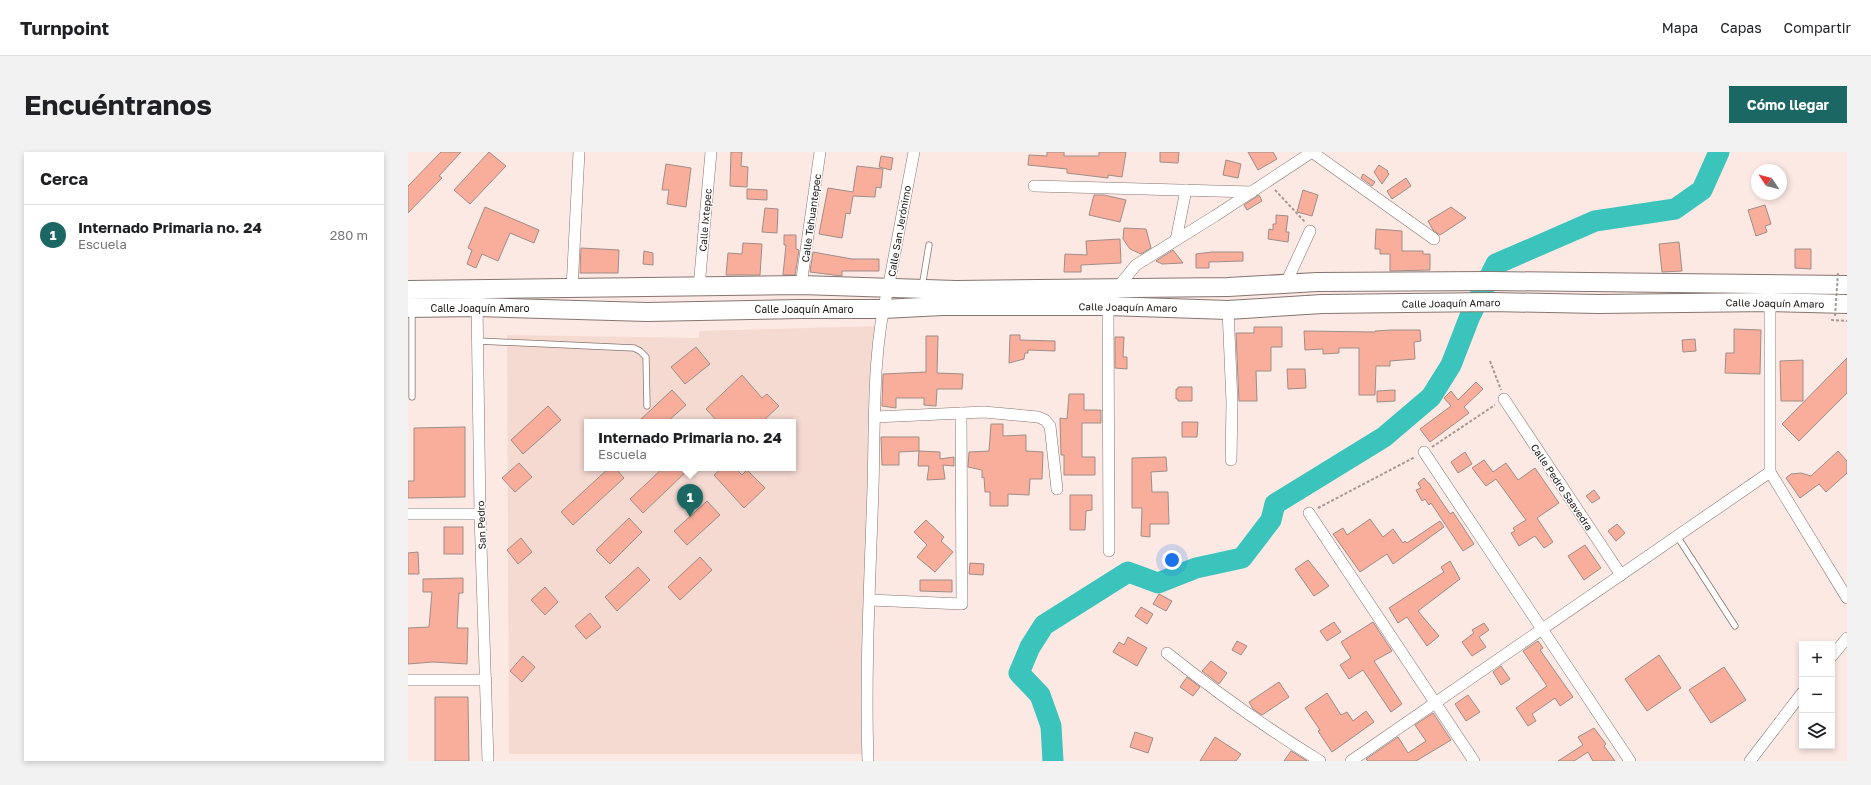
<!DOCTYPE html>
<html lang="es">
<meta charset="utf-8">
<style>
:root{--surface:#fff;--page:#f2f2f2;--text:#202124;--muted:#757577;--line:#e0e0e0;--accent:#1a6763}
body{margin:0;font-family:"Golos Text",sans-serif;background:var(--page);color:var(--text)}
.controls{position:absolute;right:12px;bottom:12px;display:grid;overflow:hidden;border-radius:0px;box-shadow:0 2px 6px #0003}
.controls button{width:36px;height:36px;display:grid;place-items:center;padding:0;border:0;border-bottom:1px solid var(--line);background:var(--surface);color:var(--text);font:20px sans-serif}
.compass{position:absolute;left:1343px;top:12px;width:36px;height:36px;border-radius:50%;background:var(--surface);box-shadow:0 2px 6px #0003;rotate:305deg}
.you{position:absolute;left:764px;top:408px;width:14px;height:14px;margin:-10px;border:3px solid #fff;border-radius:50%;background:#1a73e8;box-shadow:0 0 0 6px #1a73e833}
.badge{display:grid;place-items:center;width:26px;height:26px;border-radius:50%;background:var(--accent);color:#fff;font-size:13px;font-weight:700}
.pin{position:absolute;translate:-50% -33px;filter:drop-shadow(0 1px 2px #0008)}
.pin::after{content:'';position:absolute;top:21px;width:14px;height:12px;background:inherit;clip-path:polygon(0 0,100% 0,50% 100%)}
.popup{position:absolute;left:176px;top:267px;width:212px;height:52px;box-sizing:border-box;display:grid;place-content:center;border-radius:0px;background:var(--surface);filter:drop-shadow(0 1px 3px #0005);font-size:13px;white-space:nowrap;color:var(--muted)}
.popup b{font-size:15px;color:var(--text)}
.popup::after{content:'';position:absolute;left:50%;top:100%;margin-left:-8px;border:8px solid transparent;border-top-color:var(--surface)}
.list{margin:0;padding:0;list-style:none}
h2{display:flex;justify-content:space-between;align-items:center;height:52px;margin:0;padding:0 16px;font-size:17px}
h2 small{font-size:13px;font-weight:400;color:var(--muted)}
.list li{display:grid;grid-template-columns:26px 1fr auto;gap:12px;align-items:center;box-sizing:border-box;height:60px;padding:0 16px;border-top:1px solid var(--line)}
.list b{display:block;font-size:15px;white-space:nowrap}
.list p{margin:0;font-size:13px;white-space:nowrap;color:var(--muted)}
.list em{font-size:13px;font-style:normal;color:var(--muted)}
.icon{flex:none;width:22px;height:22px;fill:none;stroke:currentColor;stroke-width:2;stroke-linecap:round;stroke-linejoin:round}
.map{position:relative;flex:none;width:1439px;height:609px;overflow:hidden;border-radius:0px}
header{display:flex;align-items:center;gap:24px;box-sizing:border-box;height:56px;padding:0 20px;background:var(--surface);border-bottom:1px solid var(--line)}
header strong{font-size:19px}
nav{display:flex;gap:22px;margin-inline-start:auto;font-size:14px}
.intro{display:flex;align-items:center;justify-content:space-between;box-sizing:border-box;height:96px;padding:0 24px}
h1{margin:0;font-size:28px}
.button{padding:10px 18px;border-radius:0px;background:var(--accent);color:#fff;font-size:14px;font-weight:700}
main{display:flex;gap:24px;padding:0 24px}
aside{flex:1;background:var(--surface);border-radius:0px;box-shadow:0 2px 6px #0003}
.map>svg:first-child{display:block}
.built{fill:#f5dad2;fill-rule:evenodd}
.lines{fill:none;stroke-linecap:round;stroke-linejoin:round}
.river{stroke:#3ac4bc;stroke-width:21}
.building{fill:#f9ae9b;stroke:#9f8d88}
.service-casing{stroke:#867570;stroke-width:7}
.minor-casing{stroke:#867570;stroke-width:12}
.primary-casing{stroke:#867570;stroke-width:20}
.path{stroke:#a69894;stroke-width:2;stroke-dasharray:3 2;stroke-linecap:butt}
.service{stroke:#fff;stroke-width:5.5}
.minor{stroke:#fff;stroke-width:11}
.primary{stroke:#fff;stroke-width:18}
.path-bridge{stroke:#a69894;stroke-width:2;stroke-dasharray:3 2;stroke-linecap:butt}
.labels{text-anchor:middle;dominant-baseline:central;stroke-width:3;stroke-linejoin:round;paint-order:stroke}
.street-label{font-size:10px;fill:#1a1412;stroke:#fff}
</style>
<header>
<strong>Turnpoint</strong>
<nav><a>Mapa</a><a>Capas</a><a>Compartir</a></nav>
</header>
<div class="intro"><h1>Encuéntranos</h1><a class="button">Cómo llegar</a></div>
<main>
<aside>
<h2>Cerca<small></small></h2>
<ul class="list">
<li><span class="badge">1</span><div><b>Internado Primaria no. 24</b><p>Escuela</p></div><em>280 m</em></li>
</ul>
</aside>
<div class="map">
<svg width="1439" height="609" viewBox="0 0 1439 609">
<rect width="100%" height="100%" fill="#fce9e4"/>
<path class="built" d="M473,174L460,602H101L99,183L291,186V179ZM179,270H385V316H179Z"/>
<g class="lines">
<path class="river" d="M645,609L643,574L632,543L611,521L622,495L636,473L720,420L750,431L788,416L834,406L863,368L867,352L976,285L1023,245L1043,213L1062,164L1088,112L1187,69L1267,57L1294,38L1311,0"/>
</g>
<g class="building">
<path d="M33,0H53L31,24L34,26L0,61V34Z"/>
<path d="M81,0L98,14L62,52L46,38Z"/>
<path d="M323,0H334L333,14L340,15L339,35L322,34Z"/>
<path d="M639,0H656V4H691V0H718L714,25L700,23V26L659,21V17L620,13L621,3L639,4Z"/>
<path d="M752,0H771L770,11L752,10Z"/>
<path d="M840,0H865L869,7L850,18Z"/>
<path d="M473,4L485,6L483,18L471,15Z"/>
<path d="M818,8L833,12L830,26L815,23Z"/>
<path d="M258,12L283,16L278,55L259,52L261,38H254Z"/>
<path d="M971,13L980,19L979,20L981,22L974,32L966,20Z"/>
<path d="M449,14L475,17L473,36L468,35L467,45L445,44L442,62L438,61L434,86L411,82L420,36L445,40Z"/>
<path d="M955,22L967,30L964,34L953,26Z"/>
<path d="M998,26L1003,34L984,47L979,39Z"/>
<path d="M339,37L359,38V48L339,47Z"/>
<path d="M895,38L910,43L904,64L889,60Z"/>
<path d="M686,43H696L718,48L712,70L681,63Z"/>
<path d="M851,43L854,49L839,58L836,53Z"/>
<path d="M1357,53L1363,72L1357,74L1359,80L1348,84L1340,58Z"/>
<path d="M77,55L131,78L126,91L102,81L90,109L74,102L68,116L59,112L64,98L60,96Z"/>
<path d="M1043,55L1058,66L1032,83L1025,78L1020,69Z"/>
<path d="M357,56L370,57L369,81L354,80Z"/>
<path d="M868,63L880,64L878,80H881L880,90L860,87L861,77L865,78V72H868Z"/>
<path d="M716,76L738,77L743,96L733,102L722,97L715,87Z"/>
<path d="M968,77L994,79V99H1015V102H1022V118L982,119V102H972V97H967Z"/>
<path d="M376,83H388V97L391,98L387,123H375L378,93H376Z"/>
<path d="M712,87L713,111L673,113V120H656L657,102L679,103L678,89Z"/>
<path d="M1271,90L1274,119L1254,120L1251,92Z"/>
<path d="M335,91L354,92L352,123H318L320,101L334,102Z"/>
<path d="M173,96L211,98L210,121H172Z"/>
<path d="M1387,97H1403V117L1387,116Z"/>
<path d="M765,98L775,111L754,112L748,109Z"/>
<path d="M236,99L245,101V113L235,112Z"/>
<path d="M405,100L444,107H471V119H434V124L402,120Z"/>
<path d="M804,100H835V109L801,110V116H788V102Z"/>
<path d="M846,175H874V195H863V219H848L849,249H831L828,181H846Z"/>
<path d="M1326,177L1353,178L1352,222L1317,221L1318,201H1326Z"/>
<path d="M983,178H1012L1013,189L1006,190L1007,207L982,209V214H968L967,243H951V196H931V201L915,202V197L897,198L896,179L967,180V179Z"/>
<path d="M602,183H612V188L647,189V199L620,198V201H617L616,207L601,211Z"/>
<path d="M518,184H530L529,221L555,222L554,237H529L528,254L516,253V246H488V256L474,254L475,222L518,220Z"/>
<path d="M707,185H716L715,205H719V217L707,216Z"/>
<path d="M1287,187L1288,199L1275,200L1274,188Z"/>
<path d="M288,195L302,212L277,232L263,215Z"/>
<path d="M1439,206V241L1391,289L1374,272Z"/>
<path d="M1395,208V249H1373L1372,209Z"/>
<path d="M879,217H897L898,236L880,237Z"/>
<path d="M334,223L354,246L359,242L371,254L354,270H310L298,257Z"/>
<path d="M1068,230L1075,237L1056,255L1061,261L1022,290L1012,277L1043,254L1036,246L1043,239L1050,248Z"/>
<path d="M770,235H784V249H770V247H768V237H770Z"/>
<path d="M264,238L278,253L259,270H230Z"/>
<path d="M987,238V249L969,250V239Z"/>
<path d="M661,242H676V258H693V271H674V305H687V323H656V303H653L652,266L659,267Z"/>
<path d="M140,254L153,268L115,302L103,288Z"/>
<path d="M774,270H790L789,285H774Z"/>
<path d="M583,272H595V284L618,283V299L635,300L634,327H622L621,343L600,342V354H582V340H577L576,325L574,326V318L560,315L561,300L581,299Z"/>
<path d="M57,275V345L0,346V329H6V276Z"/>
<path d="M473,285H511V299L491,300V313H474Z"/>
<path d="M511,299L532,300V307L546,305V314L535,313L537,327L519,328L521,314H510Z"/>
<path d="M1430,299L1439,309V321L1418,340L1411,332L1392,346L1378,326L1383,322L1393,321L1403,324Z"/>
<path d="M1057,300L1064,312L1050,321L1043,310Z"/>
<path d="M758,305L759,319L743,320L744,340H760L761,372H742V385L733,384L734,356H724V306Z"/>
<path d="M1076,308L1085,320L1098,311L1110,328L1127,316L1151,351L1129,366L1145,390L1136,396L1127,384L1111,394L1103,381L1107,379L1105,376L1118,368L1088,327L1078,334L1064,316Z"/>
<path d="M111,311L124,325L107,340L94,326Z"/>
<path d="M201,316H207L216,326L165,373L153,360Z"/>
<path d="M255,316H282L235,361L222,347Z"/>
<path d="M314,316H327L334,323L339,318L357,336L336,356L306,323Z"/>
<path d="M1016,326L1020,331H1021L1042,362L1045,360L1066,392L1055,399L1023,351L1021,353L1017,347L1014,349L1008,338L1013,336L1010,331Z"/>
<path d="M1186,338L1192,346L1184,351L1178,344Z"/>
<path d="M662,343H684V358L678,359L677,378H662Z"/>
<path d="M299,349L312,363L279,393L266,379Z"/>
<path d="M221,366L234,380L202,412L188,398Z"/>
<path d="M962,367L975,385L985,377L995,391L997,389L999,391L1032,369L1036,375L985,412L979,402L952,420L925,382L935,376L939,383Z"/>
<path d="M518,368L536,385L533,389L545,400L527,420L509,405L519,393L506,380Z"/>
<path d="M1209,372L1217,381L1208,389L1200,379Z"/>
<rect x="36" y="375" width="19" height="27"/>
<path d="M113,386L124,400L110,412L99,398Z"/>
<path d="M1177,393L1193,416L1176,428L1160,404Z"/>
<path d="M10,400L11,422H0V401Z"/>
<path d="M292,405L304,418L272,448L260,435Z"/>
<path d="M900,408L921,434L906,444L887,417Z"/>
<path d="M1042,409L1052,427L1010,459L1031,484L1019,494L999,465L990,471L981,456L1036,420L1033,415Z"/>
<path d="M562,411L576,412L575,423L561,422Z"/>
<path d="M230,415L242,428L209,459L197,445Z"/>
<path d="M55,426V441H51L49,476H60L59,512L25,510L0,512V476L21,475L24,440H15V427Z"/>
<path d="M512,428H544V440L512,439Z"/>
<path d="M137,435L150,450L137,463L123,448Z"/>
<path d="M751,442L764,449L758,459L745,452Z"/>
<path d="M733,455L745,462L739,472L727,464Z"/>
<path d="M182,461L193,475L178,487L167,474Z"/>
<path d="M926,470L933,480L919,489L912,479Z"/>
<path d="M965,470L984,499L966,509L994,552L983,560L955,518L941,527L932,513L943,506L933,490Z"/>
<path d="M1076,471L1081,478L1071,485L1078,495L1064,504L1054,490L1066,481L1064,478Z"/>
<path d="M720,485L739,496L729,514L705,500L711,490L716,493Z"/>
<path d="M829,489L839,494L833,503L824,498Z"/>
<path d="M1130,489L1135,496L1132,498L1165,545L1152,554L1147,546L1124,562L1128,569L1120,574L1108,556L1139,534L1115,499Z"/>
<path d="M1251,503L1273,536L1239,559L1217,527Z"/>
<path d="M115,504L127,515L114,530L102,519Z"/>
<path d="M803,509L819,521L811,532L794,519Z"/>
<path d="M1093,514L1102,527L1093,533L1085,520Z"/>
<path d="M1316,515L1338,548L1303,571L1281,538Z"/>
<path d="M779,525L792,535L785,544L772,535Z"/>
<path d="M871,530L881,545L854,563L845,557L841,550Z"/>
<path d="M919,541L933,563L939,560L945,569L958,559L966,570L924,600L910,579L912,578L897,556Z"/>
<path d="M1060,543L1072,560L1058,569L1047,552Z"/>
<path d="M27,545H60L61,609H27Z"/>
<path d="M1025,561L1043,588L1008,609H960L958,607L990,585L1000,601L1018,589L1007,573Z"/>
<path d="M1186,576L1198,592L1196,594L1207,609H1185L1180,600L1166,609H1150L1175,593L1170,585Z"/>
<path d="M727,580L745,586L740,601L722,595Z"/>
<path d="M807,585L833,602L828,609H792Z"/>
<path d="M883,599L888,602L899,609H876Z"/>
</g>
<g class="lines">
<defs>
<g id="service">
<path d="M514,135L521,93"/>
<path d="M70,189L226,196L232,199L238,205L239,254"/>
<path d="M4,245V159"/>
<path d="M1269,384L1327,474"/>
</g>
<g id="minor">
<path d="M904,0L1026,87"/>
<path d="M626,34L844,40"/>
<path d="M768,88L778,38"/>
<path d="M878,131L902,79"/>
<path d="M393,133L412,0"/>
<path d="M291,135L303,0"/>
<path d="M164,137L171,0"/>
<path d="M1362,145V320L1439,446"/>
<path d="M69,150L72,362L80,609"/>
<path d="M820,158L824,250L823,308"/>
<path d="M1096,247L1213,423"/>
<path d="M467,265L576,260L630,265L637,268L642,274L649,337"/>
<path d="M1016,300L1222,609"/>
<path d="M901,361L1066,609"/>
<path d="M0,362H72"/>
<path d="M701,399L700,154L709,136L728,113L807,64L904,0"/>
<path d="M462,448L554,452L553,261"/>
<path d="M759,501C808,540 858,576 912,609"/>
<path d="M1424,504L1439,486"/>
<path d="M0,528H78"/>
<path d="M460,609C457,518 462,427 465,336C467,272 464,198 480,137L506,0"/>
<path d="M943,609L1362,320"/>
<path d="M1342,609L1394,541"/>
</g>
<g id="primary">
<path d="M0,138L393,133L548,138L820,135L909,130L1083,129L1439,133"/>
<path d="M0,156L69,155L239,160L391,157H475L534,154H700L820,158L914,152L1084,150L1190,152L1362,150L1439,152"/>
</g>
</defs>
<use href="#service" class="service-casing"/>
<use href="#minor" class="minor-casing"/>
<use href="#primary" class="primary-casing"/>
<g class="path">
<path d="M867,38L897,70"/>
<path d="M1424,167V168L1439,169"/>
<path d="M1082,209L1093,238"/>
<path d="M1024,295L1087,253"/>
<path d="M910,356L1007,305"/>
</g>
<use href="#service" class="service"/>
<use href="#minor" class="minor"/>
<use href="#primary" class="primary"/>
<path class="path-bridge" d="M1427,164L1430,121"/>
</g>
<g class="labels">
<g class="street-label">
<text transform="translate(403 66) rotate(-82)">Calle Tehuantepec</text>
<text transform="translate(297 68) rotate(-85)">Calle Ixtepec</text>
<text transform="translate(491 79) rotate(-80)">Calle San Jerónimo</text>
<text transform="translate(1043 151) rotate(-1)">Calle Joaquín Amaro</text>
<text transform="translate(1367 151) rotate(1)">Calle Joaquín Amaro</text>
<text transform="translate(720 155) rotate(1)">Calle Joaquín Amaro</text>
<text x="72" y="156">Calle Joaquín Amaro</text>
<text x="396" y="157">Calle Joaquín Amaro</text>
<text transform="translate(1154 335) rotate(56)">Calle Pedro Saavedra</text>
<text transform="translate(73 373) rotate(-92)">San Pedro</text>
</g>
</g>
</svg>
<div class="controls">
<button>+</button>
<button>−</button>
<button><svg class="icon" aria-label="layers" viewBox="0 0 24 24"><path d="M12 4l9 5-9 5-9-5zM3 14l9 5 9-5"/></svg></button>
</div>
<svg class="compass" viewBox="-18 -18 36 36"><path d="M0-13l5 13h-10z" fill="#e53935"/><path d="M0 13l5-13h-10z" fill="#757577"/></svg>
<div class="you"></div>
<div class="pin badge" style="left:282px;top:365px">1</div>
<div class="popup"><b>Internado Primaria no. 24</b>Escuela</div>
</div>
</main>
